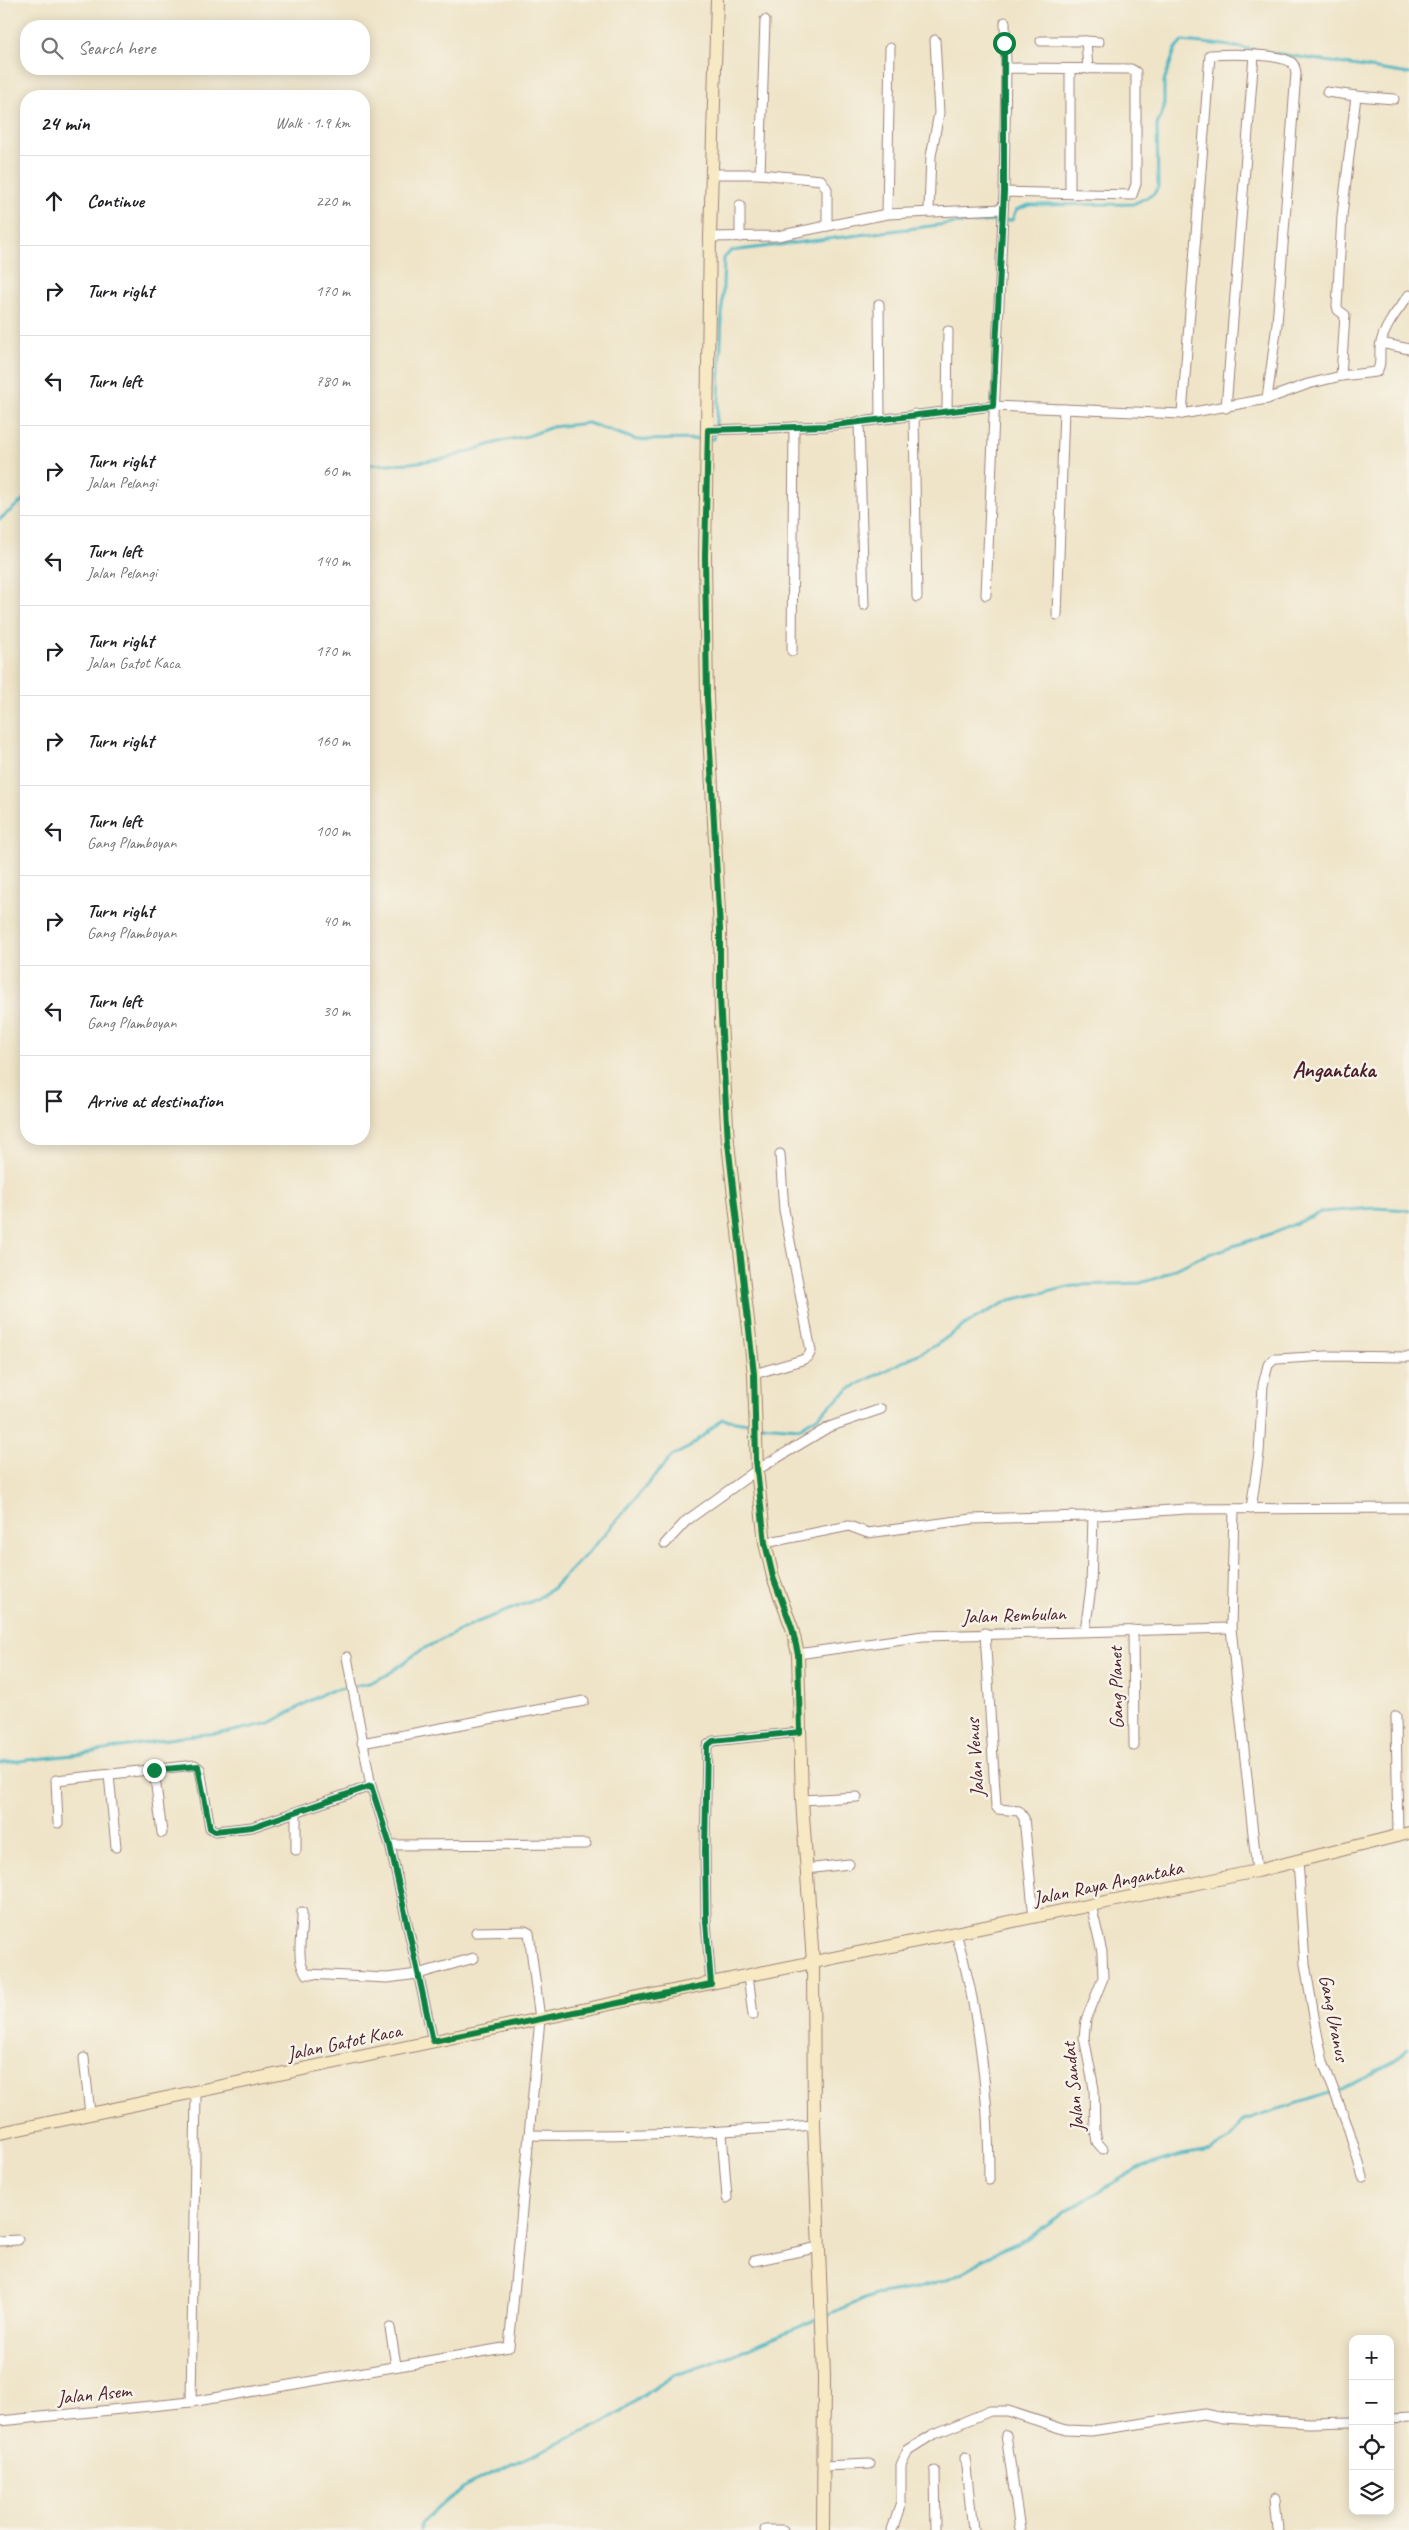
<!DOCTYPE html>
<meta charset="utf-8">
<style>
:root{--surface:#fff;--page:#f6f6f6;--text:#202124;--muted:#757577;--line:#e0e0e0}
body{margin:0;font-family:Caveat,sans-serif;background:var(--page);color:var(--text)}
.controls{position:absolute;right:15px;bottom:15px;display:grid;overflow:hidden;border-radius:10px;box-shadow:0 2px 12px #0003}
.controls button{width:45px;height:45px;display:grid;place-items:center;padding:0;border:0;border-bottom:1px solid var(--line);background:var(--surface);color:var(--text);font:25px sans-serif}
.stop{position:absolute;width:15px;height:15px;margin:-11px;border:4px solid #0b8043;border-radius:50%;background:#fff}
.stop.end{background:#0b8043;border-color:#fff;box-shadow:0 1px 5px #0008}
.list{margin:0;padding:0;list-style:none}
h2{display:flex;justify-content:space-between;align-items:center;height:65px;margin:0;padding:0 20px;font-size:21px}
h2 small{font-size:16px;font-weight:400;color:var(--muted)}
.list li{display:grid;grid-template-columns:32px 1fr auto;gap:15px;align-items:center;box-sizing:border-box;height:90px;padding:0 20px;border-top:1px solid var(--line)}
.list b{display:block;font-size:19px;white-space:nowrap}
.list p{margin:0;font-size:16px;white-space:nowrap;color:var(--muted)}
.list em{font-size:16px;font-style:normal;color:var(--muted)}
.icon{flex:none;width:28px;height:28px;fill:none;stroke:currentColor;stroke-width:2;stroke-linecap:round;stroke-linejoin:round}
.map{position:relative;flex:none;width:1409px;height:2530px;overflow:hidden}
.search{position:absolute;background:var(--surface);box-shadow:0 2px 12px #0003;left:20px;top:20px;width:350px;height:55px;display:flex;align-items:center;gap:12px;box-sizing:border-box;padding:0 18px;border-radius:20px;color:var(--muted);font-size:19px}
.panel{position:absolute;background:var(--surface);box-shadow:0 2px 12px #0003;left:20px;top:90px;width:350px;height:1055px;border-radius:20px}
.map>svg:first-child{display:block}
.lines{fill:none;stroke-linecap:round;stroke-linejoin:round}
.stream{stroke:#47b5c1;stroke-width:3}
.street-casing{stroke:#9c827a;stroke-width:11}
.secondary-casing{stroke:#9c827a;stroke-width:14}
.street{stroke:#fff;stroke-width:9}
.secondary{stroke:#f6e9c3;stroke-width:12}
.route{stroke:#0b8043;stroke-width:6}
.labels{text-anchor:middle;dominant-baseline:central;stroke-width:5;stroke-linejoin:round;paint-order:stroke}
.street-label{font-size:20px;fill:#4a1f2b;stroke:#f7f3e8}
.quarter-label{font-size:22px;font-weight:bold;fill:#4a1f2b;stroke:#f7f3e8}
</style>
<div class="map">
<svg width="1409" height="2530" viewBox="0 0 1409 2530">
<rect width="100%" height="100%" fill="#f7f3e8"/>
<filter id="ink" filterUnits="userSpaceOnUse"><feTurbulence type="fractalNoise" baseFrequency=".02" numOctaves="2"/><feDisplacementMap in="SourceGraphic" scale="10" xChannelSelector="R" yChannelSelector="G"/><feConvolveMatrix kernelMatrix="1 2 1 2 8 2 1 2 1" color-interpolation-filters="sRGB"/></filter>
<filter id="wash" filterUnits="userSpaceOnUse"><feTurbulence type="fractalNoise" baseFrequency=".0096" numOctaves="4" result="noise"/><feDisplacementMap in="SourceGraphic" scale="20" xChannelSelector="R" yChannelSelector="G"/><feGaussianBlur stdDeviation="1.12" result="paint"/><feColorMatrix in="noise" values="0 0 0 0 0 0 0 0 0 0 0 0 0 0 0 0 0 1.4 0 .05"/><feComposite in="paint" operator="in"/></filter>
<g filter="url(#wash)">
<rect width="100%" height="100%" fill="#efe4c8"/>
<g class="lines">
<g class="stream">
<path d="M711,439H714L719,396L724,258L731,251L947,224L1012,220L1016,210L1029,205L1133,204L1154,194L1158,187L1157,125L1164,108V81L1175,50L1182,41L1223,45L1409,74"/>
<path d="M364,465L411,463L448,458L502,441L528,436L552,427L588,423L637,440L704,439"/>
<path d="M0,519L26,498"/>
<path d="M760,1425L799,1428L817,1417L849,1389L936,1345L972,1320L1010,1300L1078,1285L1140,1283L1160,1277L1200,1257L1279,1231L1321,1212L1376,1208L1409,1210"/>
<path d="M0,1763L82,1754L186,1736L229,1732L270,1723L326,1692L369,1683L387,1675L421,1650L475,1623L535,1600L553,1588L598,1542L672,1456L690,1447L722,1419L754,1424"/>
<path d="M826,2315L875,2295L916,2288L944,2280L963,2272L1002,2249L1027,2239L1063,2213L1138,2168L1181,2155L1211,2150L1230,2139L1243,2120L1339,2090L1369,2076L1395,2060L1409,2047"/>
<path d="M420,2530V2524L444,2502L471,2483L603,2423L674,2375L712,2363L818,2319"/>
</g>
</g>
</g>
<g filter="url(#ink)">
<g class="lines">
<defs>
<g id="street">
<path d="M1005,22L1006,68"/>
<path d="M1041,41H1086"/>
<path d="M1088,69L1086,41L1099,42"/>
<path d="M1327,92L1356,96L1342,216L1337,306L1338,310L1345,315L1341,376"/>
<path d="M1356,96L1394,99"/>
<path d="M712,174H760L821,180L827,189V226"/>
<path d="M760,174L765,20"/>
<path d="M1070,193V69"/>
<path d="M929,210L931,156L939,113L935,40"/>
<path d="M887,214L890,48"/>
<path d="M710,237L777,236L887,214L1003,209"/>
<path d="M740,237V205"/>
<path d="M879,304L880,418"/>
<path d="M1381,343L1409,349"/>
<path d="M1226,408L1254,55"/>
<path d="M947,410L948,331"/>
<path d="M914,414L917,597"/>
<path d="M1182,414L1210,55C1229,54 1275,53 1291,62C1295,65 1295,68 1296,73L1277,324L1267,399"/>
<path d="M859,421L864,605"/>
<path d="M708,430L826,426L993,406L1182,414L1267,399L1308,384L1341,376L1376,372C1383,365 1378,352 1381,342C1386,324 1398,310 1409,295"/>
<path d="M986,595L1004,192L1006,68L1131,69L1136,72V184L1132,195L1004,192"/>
<path d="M1057,615L1064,409"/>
<path d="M792,651L794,427"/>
<path d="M754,1374L802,1360L808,1357L811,1351L784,1210L780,1154"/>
<path d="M1251,1509L1259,1453L1263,1385L1268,1365L1274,1359H1278L1326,1356L1409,1357"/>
<path d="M1234,1510L1231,1628L1257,1871"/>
<path d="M765,1543L849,1526L868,1533L972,1519L1084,1516L1186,1509L1409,1508"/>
<path d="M665,1544L686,1521L757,1470L829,1427L881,1409"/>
<path d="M1133,1630L1134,1746"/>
<path d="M1085,1631L1091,1587L1093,1515"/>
<path d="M985,1633L996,1806L998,1809L1019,1811L1024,1818L1034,1918"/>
<path d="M798,1654L923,1636L1231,1628"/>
<path d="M347,1657L371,1786L390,1845L433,2041"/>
<path d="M1396,1716L1398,1836"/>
<path d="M362,1743L584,1701"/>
<path d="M154,1770L162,1833"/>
<path d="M109,1775L116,1847"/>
<path d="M802,1800L857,1797"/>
<path d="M58,1823L56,1780L195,1765L200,1769L210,1828L215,1831L252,1827L371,1786"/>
<path d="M390,1845L586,1844"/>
<path d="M296,1850V1813"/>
<path d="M1298,1860L1305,1964L1316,2028L1323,2062L1349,2130L1363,2177"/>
<path d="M806,1869L849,1864"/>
<path d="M1091,1905L1102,1952L1103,1978L1086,2020L1084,2037L1094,2089L1095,2130L1097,2142L1103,2149"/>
<path d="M302,1912C303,1929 294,1963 307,1974L387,1978L418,1974L474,1958"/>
<path d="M956,1933C980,2014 989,2096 989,2180"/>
<path d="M748,1976L753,2015"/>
<path d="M711,1984L706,1922L705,1849L707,1746L713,1741L800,1732"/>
<path d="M84,2058L90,2114"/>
<path d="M722,2133L727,2198"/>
<path d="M529,2135C624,2136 719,2133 814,2125"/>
<path d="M0,2241L18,2240"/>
<path d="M754,2261L819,2247"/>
<path d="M390,2328L396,2365"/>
<path d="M191,2402L196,2092"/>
<path d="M1390,2419L1409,2418"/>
<path d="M0,2421L191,2402L509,2347L540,2019L529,1933L525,1931L476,1932"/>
<path d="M1006,2435L1020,2530"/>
<path d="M965,2458L973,2530"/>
<path d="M823,2466L870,2464"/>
<path d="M935,2471L936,2530"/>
<path d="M1275,2499L1278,2530"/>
<path d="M765,2530H783"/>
<path d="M892,2530L901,2503V2465L908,2450L932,2435L990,2411H1008L1066,2430L1091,2431L1204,2414L1223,2418L1309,2423L1353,2422"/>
</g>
<g id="secondary">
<path d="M717,0L710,237L705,557L707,698L720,929L721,1022L728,1143L754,1374L757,1470L765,1543L773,1577L792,1628L798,1654L802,1800L813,1963L814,2125L824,2376L823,2530"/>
<path d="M0,2133L643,1997L1257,1871L1409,1833"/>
</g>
</defs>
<use href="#street" class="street-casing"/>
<use href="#secondary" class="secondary-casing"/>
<use href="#street" class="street"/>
<use href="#secondary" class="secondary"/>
</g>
</g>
<g class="lines" filter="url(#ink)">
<path class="route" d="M154,1770L198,1766L210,1828L215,1831L252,1827L371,1786L390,1845L433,2041L711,1984L706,1922L705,1850L707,1746L713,1741L800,1732L798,1654L792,1628L773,1577L765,1543L756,1460L754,1374L728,1143L720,998V929L707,698L705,556L708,430L826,426L993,406L1004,192V43"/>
</g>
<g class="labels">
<g class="street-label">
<text transform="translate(1014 1615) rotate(-2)">Jalan Rembulan</text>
<text transform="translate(1116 1688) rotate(-91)">Gang Planet</text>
<text transform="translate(975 1758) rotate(-94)">Jalan Venus</text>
<text transform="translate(1108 1883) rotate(-12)">Jalan Raya Angantaka</text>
<text transform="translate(1334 2018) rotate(79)">Gang Uranus</text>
<text transform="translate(344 2042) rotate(-12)">Jalan Gatot Kaca</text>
<text transform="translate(1073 2087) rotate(-96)">Jalan Sandat</text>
<text transform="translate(94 2394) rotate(-6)">Jalan Asem</text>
</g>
<g class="quarter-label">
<text x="1334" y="1070">Angantaka</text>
</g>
</g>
</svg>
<div class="controls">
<button>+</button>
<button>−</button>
<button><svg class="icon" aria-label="locate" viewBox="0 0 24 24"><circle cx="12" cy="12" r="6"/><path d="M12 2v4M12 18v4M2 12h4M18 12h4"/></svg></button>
<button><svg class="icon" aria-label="layers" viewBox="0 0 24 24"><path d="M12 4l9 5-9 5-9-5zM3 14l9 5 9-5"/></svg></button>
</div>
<div class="stop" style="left:1004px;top:43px"></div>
<div class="stop end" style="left:154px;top:1770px"></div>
<div class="search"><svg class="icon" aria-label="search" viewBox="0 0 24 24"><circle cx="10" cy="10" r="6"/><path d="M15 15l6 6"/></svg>Search here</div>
<section class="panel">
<h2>24 min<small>Walk · 1.9 km</small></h2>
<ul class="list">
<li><svg class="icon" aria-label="ahead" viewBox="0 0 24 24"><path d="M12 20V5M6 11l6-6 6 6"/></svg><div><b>Continue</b></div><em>220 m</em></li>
<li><svg class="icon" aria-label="right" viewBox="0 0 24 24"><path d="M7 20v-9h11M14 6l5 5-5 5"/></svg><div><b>Turn right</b></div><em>170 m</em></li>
<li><svg class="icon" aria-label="left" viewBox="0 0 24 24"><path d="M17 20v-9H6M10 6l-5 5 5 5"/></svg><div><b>Turn left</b></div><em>780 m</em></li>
<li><svg class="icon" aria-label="right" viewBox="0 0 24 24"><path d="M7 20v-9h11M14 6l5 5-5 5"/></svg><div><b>Turn right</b><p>Jalan Pelangi</p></div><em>60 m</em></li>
<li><svg class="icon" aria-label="left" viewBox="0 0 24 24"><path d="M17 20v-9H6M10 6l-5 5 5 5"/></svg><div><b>Turn left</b><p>Jalan Pelangi</p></div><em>140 m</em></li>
<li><svg class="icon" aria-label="right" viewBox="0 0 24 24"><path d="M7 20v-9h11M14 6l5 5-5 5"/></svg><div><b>Turn right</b><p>Jalan Gatot Kaca</p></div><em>170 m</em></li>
<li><svg class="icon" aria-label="right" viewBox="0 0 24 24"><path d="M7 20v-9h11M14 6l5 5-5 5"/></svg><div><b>Turn right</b></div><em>160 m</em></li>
<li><svg class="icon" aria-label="left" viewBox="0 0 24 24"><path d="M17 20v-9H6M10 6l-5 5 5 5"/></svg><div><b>Turn left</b><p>Gang Plamboyan</p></div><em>100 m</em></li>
<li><svg class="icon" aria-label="right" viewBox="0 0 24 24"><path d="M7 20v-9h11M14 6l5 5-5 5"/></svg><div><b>Turn right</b><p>Gang Plamboyan</p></div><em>40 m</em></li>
<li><svg class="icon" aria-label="left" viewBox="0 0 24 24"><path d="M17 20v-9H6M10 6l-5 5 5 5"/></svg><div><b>Turn left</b><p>Gang Plamboyan</p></div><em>30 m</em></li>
<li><svg class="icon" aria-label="arrive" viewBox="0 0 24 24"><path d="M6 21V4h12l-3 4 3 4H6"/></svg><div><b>Arrive at destination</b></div></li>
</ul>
</section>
</div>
